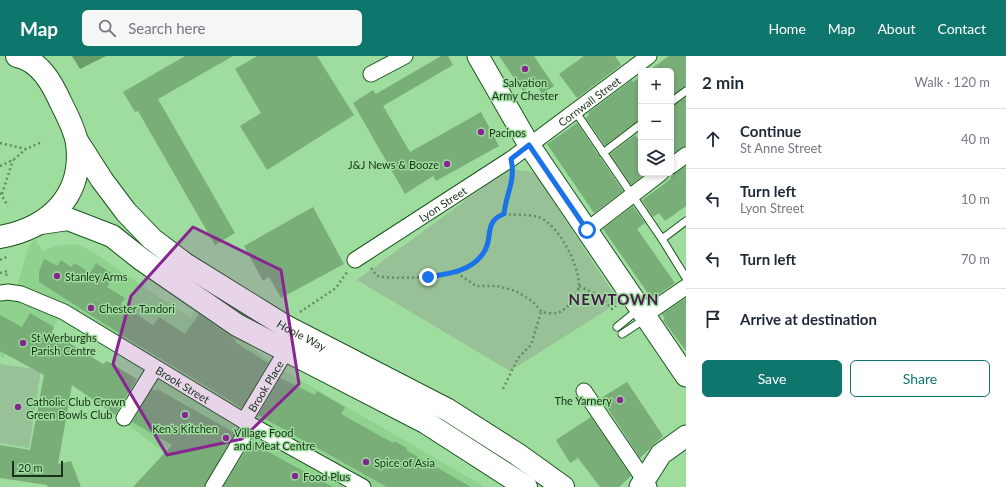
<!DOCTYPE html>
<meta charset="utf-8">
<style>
:root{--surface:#fff;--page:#f6f6f7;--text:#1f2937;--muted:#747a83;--line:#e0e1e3;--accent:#0f766e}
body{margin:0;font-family:Lato,sans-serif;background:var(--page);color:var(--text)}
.controls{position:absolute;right:12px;top:12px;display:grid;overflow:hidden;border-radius:6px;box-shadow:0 2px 6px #0003}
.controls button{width:36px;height:36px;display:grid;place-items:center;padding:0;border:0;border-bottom:1px solid var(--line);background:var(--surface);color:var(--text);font:20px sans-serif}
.scale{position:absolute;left:12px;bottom:10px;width:51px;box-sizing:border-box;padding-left:4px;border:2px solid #183118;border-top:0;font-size:11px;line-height:14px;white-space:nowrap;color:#183118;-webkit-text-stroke:3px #9edd9e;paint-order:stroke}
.stop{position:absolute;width:12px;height:12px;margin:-9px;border:3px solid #1a73e8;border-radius:50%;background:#fff}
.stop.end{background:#1a73e8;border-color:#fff;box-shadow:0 1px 4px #0008}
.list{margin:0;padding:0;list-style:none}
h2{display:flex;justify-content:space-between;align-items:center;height:52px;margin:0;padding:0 16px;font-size:17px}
h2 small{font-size:13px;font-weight:400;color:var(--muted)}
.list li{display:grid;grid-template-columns:26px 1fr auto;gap:12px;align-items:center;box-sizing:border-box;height:60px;padding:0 16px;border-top:1px solid var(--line)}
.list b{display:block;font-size:15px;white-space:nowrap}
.list p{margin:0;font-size:13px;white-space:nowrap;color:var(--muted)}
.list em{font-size:13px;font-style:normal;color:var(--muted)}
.actions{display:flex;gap:8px;padding:12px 16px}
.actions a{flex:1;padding:9px 0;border:1px solid var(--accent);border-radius:6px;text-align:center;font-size:14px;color:var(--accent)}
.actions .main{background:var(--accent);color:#fff}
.icon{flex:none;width:22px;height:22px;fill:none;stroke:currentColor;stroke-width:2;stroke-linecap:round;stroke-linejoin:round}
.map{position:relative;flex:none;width:686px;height:431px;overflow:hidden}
header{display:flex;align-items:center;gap:24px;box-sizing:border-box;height:56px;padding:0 20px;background:var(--accent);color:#fff}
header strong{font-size:19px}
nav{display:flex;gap:22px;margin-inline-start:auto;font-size:14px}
.search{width:280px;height:36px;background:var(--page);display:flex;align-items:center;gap:10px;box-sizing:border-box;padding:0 14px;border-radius:6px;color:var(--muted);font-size:15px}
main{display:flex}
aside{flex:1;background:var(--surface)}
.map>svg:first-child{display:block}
.built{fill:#8ed28e}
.green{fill:#98c197}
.forest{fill:#699d69}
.building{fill:#79ae79}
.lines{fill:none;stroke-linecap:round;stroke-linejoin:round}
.lane-casing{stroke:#1a561e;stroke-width:9}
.street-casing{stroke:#1a561e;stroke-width:17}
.secondary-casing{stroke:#1a561e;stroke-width:23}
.highway-casing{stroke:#1a561e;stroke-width:24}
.path{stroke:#608d60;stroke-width:2.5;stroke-dasharray:2 3;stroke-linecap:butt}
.lane{stroke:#fff;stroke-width:7}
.street{stroke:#fff;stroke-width:15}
.secondary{stroke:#fff;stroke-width:21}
.highway{stroke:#fff;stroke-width:22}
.route{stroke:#1a73e8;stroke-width:5}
.marked{fill:#872690;fill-opacity:0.2;stroke:#872690;stroke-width:3;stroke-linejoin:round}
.poi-dot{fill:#872690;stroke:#9edd9e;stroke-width:1.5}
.labels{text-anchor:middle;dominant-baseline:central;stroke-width:3;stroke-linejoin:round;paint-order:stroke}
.poi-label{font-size:11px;fill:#183118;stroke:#9edd9e;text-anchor:start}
.street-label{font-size:11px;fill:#183118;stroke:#9edd9e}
.district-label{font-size:15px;font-weight:bold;letter-spacing:1px;fill:#481a4c;stroke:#9edd9e}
</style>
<header>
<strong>Map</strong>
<div class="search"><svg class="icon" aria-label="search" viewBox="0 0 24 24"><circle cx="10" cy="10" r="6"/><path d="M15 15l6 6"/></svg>Search here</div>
<nav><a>Home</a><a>Map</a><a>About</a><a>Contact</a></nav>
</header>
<main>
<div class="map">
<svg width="686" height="431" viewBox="0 0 686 431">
<rect width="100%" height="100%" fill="#9edd9e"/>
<path class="built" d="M35,183L43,195L56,190L76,188L93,196L190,262L198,251L281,313L485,431H244L233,419L210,431H198L172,389L162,395L127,368L163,311L64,252L31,312L5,298L3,302L0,300V245H13L28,192Z"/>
<g class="green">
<path d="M508,113L534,116L619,246L510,315L357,224Z"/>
<path d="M0,308L41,314L29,392L0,387Z"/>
</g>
<path class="forest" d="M72,0H106L80,13Z"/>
<g class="building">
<path d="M185,0H233L158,43L235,177L215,189L138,55L135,56L123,36Z"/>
<path d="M257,0H317L354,59L267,114L240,70L261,57L235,13Z"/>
<path d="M441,0H448L453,9L383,50L410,96L481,56L499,90L436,125L433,120L405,138L353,47L373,34L376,38Z"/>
<path d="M499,0H534L554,30L542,38L535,27L523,35Z"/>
<path d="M584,0H615L621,9L577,42L559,18Z"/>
<path d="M669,0H686V30L671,40V15H648Z"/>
<path d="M641,20V63L605,90L586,62L589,59L588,57L632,24L633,26Z"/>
<path d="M686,41V90L671,99V51Z"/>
<path d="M577,67L623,135L594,157L547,88Z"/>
<path d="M635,79L641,87V121L631,129L610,98Z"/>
<path d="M686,110V150L665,165L659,157L653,161L642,144L671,123V119Z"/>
<path d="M633,150L645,167L637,173L675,227L652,243L603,173Z"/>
<path d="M313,151L344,208L281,242L269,221L263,225L244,190Z"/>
<path d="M44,203L57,210L61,204L71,211L75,207L90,217L96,207L114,219L107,231L125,242L121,248L153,269L159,261L185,278L199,258L236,284L235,286L268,307L242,352L133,286L39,226V216Z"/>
<path d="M686,242V295L663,264L665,263L662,258Z"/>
<path d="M30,257L54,271L52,276L103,308L107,305L137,323L115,359L72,329L58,408L71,405L81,431H48L47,429L0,422V389L30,394L44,319L0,295V259L22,271Z"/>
<path d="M280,322L315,339L317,335L345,351L341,358L393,387L394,385L407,392L406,394L471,431H387L258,359Z"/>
<path d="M627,326L663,380L640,402L601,342Z"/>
<path d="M152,333L156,335L157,333L235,377L204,431H133L172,389L132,366Z"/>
<path d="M591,361L631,420L619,431H600L578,402L570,407L556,384Z"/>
<path d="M251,386L274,399L333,431H223Z"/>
</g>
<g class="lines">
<defs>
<g id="lane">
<path d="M671,46L686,35"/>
<path d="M575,55L662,183"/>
<path d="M603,97L641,68"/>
<path d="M686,165L662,183L686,222"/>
<path d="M617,271L639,253"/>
<path d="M622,278L645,263"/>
</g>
<g id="street">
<path d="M371,18L405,0"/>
<path d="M671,110L686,99"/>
<path d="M587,174L661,117"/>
<path id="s1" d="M355,204L511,103L649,0"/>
<path id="s2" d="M0,237L8,236L21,238L64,256L244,365L363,431"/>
<path d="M645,259L686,231"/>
<path d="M584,335L649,431"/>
<path d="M124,362L155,312"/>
<path id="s3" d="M244,365L286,295"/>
<path d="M213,431L250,369"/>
</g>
<g id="secondary">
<path d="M478,0L529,89L686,320"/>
<path d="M640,431L661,398L686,380"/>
</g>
<g id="highway">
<path id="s4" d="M77,85L102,124L126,156L152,183L185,208L285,270L448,354L517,398L563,431"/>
<path d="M41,167L68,163L112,180L141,203L237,269L425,366L526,431"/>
<path d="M0,181C49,172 84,140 77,87C75,74 67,59 61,47C52,27 40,5 17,0"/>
</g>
</defs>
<use href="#lane" class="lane-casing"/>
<use href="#street" class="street-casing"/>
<use href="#secondary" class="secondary-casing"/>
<use href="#highway" class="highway-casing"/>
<g class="path">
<path d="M0,87L26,93L42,86"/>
<path d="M0,110L13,104L26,93"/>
<path d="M0,137L8,150"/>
<path d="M2,138L13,104"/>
<path d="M504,158C515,159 528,158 538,161C558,167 579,209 579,229C578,240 567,254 557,257C553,258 546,257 542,256L532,245L516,235L497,230H476L456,216C466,212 476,208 482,199C495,183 482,166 504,158Z"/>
<path d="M504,158C506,143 511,135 513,121"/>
<path d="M0,204L9,200"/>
<path d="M371,212L377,220C404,224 429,221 456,216"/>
<path d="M0,217L7,215L6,221"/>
<path d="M579,230L602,241L612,253L616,250"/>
<path d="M300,256L336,232L347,216"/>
<path d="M503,333L518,302L531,289L541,256"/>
</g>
<use href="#lane" class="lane"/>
<use href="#street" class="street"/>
<use href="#secondary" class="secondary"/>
<use href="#highway" class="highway"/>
</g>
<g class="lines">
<path class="route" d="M428,221C447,218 469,216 482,199C495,183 482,166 504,158C506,137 516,125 511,103L529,89L587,174"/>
</g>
<path class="marked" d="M193,171L281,214L299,328L242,383L167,399L113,308L131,240Z"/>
<g class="poi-dot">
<circle cx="525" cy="13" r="4"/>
<circle cx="481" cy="76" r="4"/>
<circle cx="447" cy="108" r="4"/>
<circle cx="57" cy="220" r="4"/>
<circle cx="91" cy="252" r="4"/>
<circle cx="23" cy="287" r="4"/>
<circle cx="620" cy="344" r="4"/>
<circle cx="18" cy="351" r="4"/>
<circle cx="185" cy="359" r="4"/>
<circle cx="226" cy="382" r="4"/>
<circle cx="366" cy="406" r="4"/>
<circle cx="295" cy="420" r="4"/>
</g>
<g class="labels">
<g class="poi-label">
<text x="525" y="26" text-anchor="middle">Salvation<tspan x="525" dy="13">Army Chester</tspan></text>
<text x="489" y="76">Pacinos</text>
<text x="439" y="108" text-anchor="end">J&amp;J News &amp; Booze</text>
<text x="65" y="220">Stanley Arms</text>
<text x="99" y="252">Chester Tandori</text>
<text x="31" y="281">St Werburghs<tspan x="31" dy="13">Parish Centre</tspan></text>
<text x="612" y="344" text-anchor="end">The Yarnery</text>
<text x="26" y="345">Catholic Club Crown<tspan x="26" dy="13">Green Bowls Club</tspan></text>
<text x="185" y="372" text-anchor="middle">Ken's Kitchen</text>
<text x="234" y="376">Village Food<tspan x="234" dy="13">and Meat Centre</tspan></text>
<text x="374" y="406">Spice of Asia</text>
<text x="303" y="420">Food Plus</text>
</g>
<g class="street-label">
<text stroke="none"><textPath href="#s1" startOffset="283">Cornwall Street</textPath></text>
<text stroke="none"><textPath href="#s1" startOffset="104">Lyon Street</textPath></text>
<text stroke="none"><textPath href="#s4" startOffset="302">Hoole Way</textPath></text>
<text stroke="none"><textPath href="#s2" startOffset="207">Brook Street</textPath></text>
<text stroke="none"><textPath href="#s3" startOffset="41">Brook Place</textPath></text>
</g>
<g class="district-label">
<text x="614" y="243">NEWTOWN</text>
</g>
</g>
</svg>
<div class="controls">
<button>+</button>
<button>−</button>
<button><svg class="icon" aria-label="layers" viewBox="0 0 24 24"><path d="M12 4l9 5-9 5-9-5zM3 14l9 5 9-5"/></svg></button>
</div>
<div class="scale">20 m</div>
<div class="stop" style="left:587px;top:174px"></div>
<div class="stop end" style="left:428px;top:221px"></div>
</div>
<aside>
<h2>2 min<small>Walk · 120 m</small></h2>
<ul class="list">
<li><svg class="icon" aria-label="ahead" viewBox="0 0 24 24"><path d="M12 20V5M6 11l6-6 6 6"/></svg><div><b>Continue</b><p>St Anne Street</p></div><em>40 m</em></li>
<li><svg class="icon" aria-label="left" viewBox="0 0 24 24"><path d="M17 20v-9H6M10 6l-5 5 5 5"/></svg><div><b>Turn left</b><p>Lyon Street</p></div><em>10 m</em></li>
<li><svg class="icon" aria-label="left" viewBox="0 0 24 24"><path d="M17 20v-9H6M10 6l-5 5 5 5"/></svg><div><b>Turn left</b></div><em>70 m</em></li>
<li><svg class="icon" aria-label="arrive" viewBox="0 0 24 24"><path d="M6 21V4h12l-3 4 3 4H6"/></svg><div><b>Arrive at destination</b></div></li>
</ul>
<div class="actions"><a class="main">Save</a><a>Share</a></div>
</aside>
</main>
